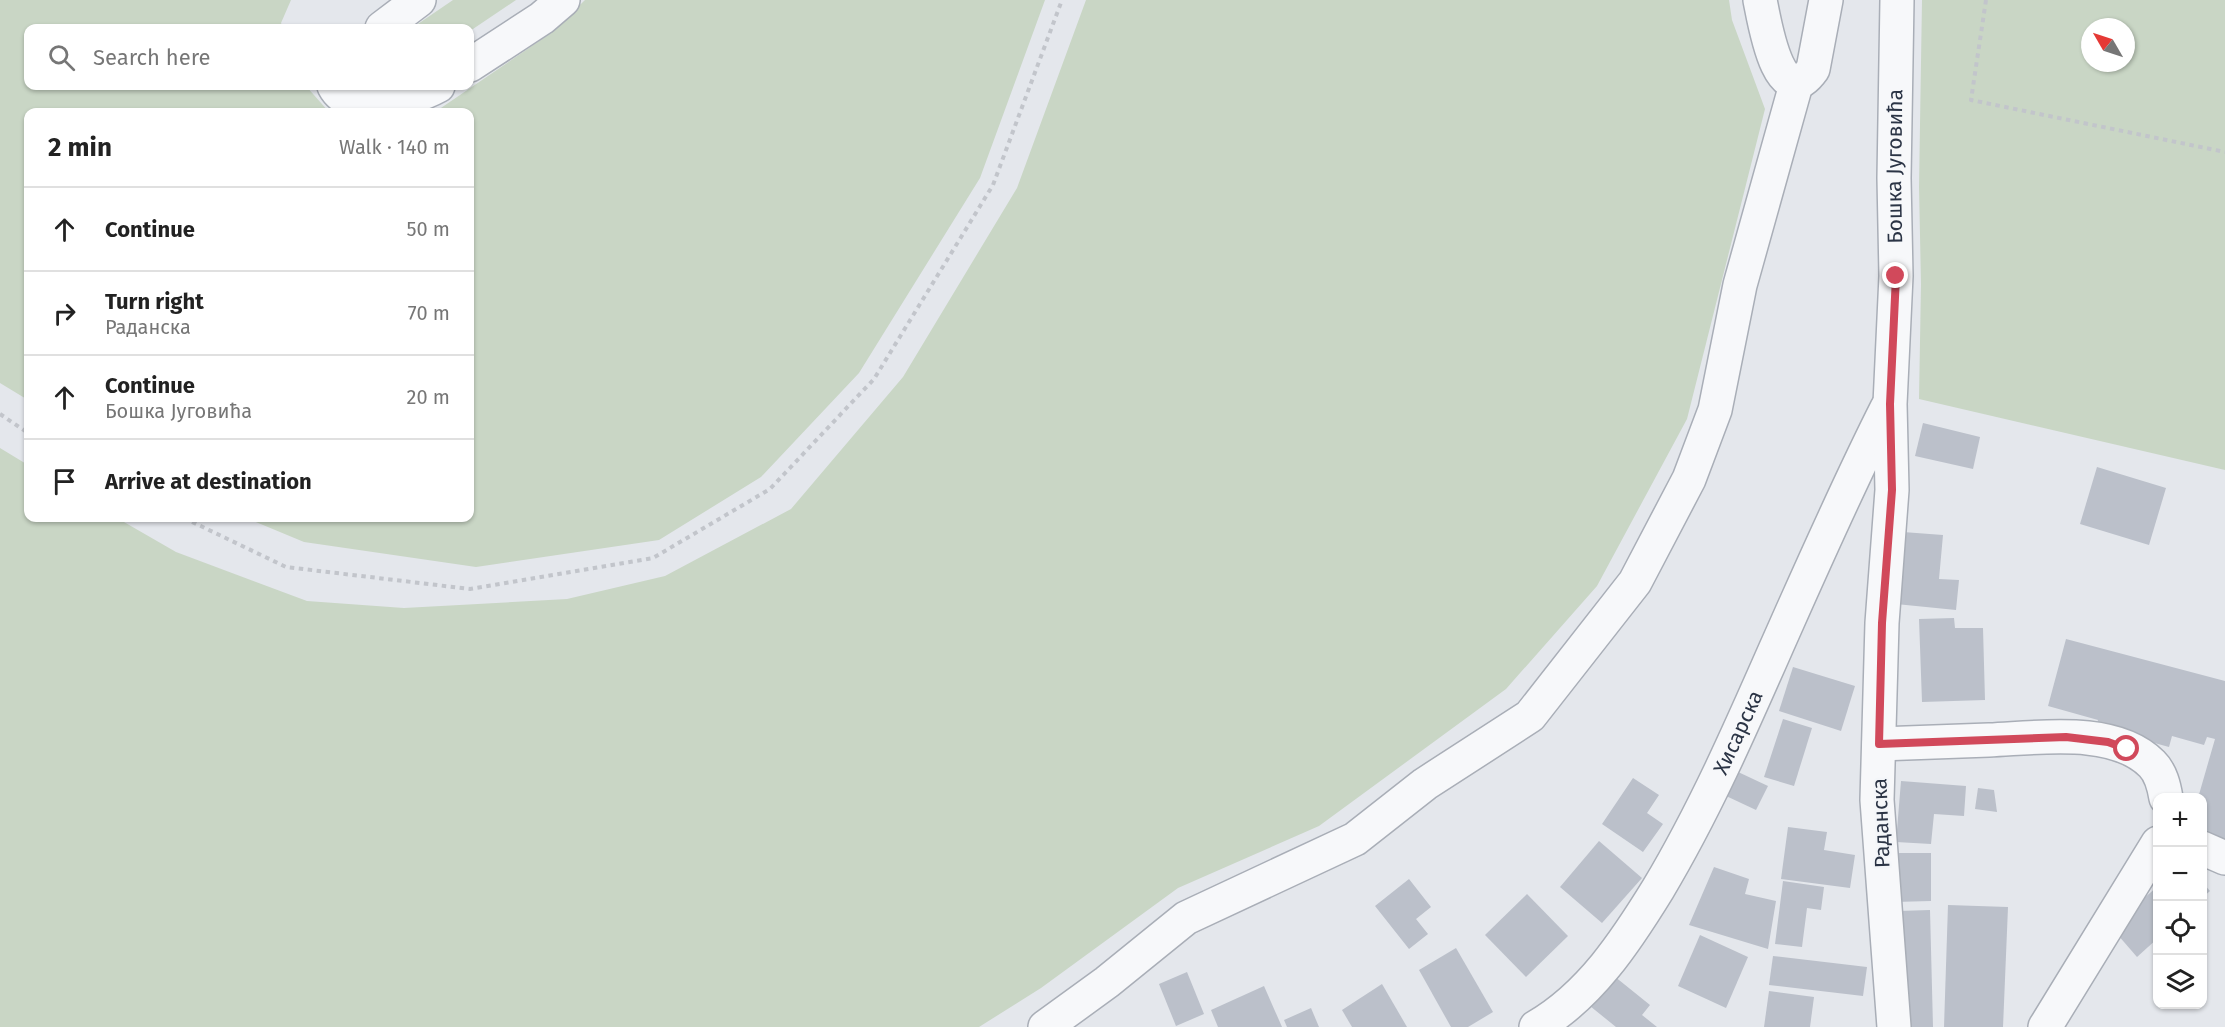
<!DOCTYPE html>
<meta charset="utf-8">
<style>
:root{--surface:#fff;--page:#f6f6f6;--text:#222;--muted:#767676;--line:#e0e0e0}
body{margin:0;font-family:"Fira Sans",sans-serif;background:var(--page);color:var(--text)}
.controls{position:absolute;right:18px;bottom:18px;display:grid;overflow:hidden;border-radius:12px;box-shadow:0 2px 4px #0004}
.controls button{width:54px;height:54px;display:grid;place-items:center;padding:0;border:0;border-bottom:2px solid var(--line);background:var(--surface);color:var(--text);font:30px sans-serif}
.compass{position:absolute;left:2081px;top:18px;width:54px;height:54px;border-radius:50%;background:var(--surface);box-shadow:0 2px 4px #0004;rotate:309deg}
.stop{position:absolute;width:18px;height:18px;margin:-14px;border:4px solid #d1495b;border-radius:50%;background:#fff}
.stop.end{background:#d1495b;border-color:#fff;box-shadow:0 2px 6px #0008}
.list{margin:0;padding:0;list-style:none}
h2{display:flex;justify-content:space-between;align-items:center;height:78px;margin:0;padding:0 24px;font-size:26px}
h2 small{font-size:20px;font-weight:400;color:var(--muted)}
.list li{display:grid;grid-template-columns:39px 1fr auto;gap:18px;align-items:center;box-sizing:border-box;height:84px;padding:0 24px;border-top:2px solid var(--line)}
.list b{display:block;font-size:22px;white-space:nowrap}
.list p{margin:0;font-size:20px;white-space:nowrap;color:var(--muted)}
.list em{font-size:20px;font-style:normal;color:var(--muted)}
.icon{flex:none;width:33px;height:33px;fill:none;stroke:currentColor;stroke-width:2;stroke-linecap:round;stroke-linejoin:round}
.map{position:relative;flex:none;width:2225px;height:1027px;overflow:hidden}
.search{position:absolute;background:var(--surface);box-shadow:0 2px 4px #0004;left:24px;top:24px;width:450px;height:66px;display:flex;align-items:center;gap:15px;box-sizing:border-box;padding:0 21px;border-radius:12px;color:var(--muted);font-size:22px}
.panel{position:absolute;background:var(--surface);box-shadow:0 2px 4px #0004;left:24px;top:108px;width:450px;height:414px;border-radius:12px}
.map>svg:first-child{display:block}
.green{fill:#c9d6c5;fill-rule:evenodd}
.building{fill:#bbc0ca}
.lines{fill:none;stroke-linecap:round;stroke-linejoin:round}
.minor-casing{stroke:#a9aeb7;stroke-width:36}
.path{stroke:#c2c5cb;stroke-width:4;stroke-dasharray:4.5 4.5;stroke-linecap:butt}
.minor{stroke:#f7f8fa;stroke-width:33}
.route{stroke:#d1495b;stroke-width:8}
.labels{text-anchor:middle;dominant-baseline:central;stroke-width:5;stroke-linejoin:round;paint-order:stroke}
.street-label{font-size:21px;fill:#2b3445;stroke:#f4f6f9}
</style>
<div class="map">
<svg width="2225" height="1027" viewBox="0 0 2225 1027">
<rect width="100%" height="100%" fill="#e4e7ec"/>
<g class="green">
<path d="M0,0H291L281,23L283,28H28V86H306L329,112H28V400L0,383Z"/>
<path d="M453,0H516L470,31V28H412Z"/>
<path d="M585,0H1045L980,178L859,373L761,477L659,540L476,567L304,542L246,518H470V112H435L551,33Z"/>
<path d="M1086,0H1729L1732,20L1765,109L1687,419L1597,586L1506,689L1319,826L1178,888L1041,988L979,1027H0V448L28,465V518H117L176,552L307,601L404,608L567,599L665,576L791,509L903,377L1017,188Z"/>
<path d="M1922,0H2225V470L1919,399L1921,284L1919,187ZM2090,27H2126V63H2090Z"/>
</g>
<g class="building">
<path d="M1923,423L1980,437L1973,469L1915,456Z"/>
<path d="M2097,467L2166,488L2149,545L2080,524Z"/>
<path d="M1903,532L1943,535L1939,579L1959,580L1956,610L1896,604Z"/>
<path d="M1954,618L1955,628H1983L1985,700L1922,702L1919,619Z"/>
<path d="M2066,639L2225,681V847L2202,840V798H2198L2215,739L2207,737L2204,745L2172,736L2169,747L2096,727L2098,720L2048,706Z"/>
<path d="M1793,667L1855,686L1841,731L1779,711Z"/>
<path d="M1783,719L1812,728L1794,786L1764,777Z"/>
<path d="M1736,771L1768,786L1756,810L1724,795Z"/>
<path d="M1633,778L1659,795L1647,813L1663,824L1643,852L1602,824Z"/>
<path d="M1901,781L1966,786L1964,816L1934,814L1931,844L1896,842Z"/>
<path d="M1978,788L1994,790L1997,812L1975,809Z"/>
<path d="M1788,827L1827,832L1824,850L1855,855L1850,888L1781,879Z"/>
<path d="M1599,841L1642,878L1602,923L1560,887Z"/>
<path d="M1894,853H1931V901L1894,902Z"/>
<path d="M1714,867L1749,879L1745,894L1776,901L1768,949L1689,925Z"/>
<path d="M1409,879L1431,907L1416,919L1428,934L1409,949L1375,906Z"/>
<path d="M1783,881L1824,887L1821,910L1807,908L1802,947L1775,944Z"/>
<path d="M2202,882L2210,891L2202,898Z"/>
<path d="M2158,886V938L2137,957L2111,927Z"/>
<path d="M1527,894L1568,936L1526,977L1485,935Z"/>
<path d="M1948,905L2008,907L2003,1027H1944Z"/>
<path d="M1930,910L1933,1027H1901L1898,911Z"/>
<path d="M1700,935L1748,957L1726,1008L1678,986Z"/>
<path d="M1456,948L1493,1012L1468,1027H1451L1419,970Z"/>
<path d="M1773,956L1867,967L1863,996L1769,985Z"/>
<path d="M1187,972L1204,1014L1176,1026L1159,984Z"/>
<path d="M1614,976L1650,1005L1642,1015L1657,1027H1616L1590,1006Z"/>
<path d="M1382,984L1407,1027H1352L1342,1010Z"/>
<path d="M1264,986L1282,1027H1218L1211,1010Z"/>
<path d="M1769,991L1814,997L1810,1027H1764Z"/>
<path d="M1311,1008L1319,1027H1287L1284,1020Z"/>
</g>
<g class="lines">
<defs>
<g id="minor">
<path d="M1760,0C1764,19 1779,117 1813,69L1826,0"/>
<path d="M382,28L419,0"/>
<path d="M470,65L542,18L563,0"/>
<path d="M334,86C351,118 412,100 438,86"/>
<path d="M1879,744C1916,743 1952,741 1989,740C2038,738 2114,726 2152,764C2161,773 2164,786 2166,798"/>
<path d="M2202,848L2225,858"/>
<path d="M1045,1027L1107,982L1186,918L1355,839L1425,784L1530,716L1635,582L1689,479L1715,410L1740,285L1797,81"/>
<path id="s1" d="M1536,1027C1590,996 1626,941 1658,889C1704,812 1740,730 1776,648C1812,567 1847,487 1887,408"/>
<path id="s2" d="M1894,1027L1877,800L1882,623L1892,490L1890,404L1896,276L1894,178L1897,0"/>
<path d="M2045,1027L2158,843"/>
</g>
</defs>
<use href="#minor" class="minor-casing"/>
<g class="path">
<path d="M1986,0L1971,100L2225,152"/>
<path d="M0,414L28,433"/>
<path d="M184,518L286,567L470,589L653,558L770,489L874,379L993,185L1062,0"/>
</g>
<use href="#minor" class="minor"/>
</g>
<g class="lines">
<path class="route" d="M1896,276L1890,404L1892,490L1882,623L1879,744L2066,737L2108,742L2127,749"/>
</g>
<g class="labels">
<g class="street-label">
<text stroke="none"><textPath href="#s2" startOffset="862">Бошка Југовића</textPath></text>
<text stroke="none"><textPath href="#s1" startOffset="362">Хисарска</textPath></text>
<text transform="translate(1881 823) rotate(-92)">Раданска</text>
</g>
</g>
</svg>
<div class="controls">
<button>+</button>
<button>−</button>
<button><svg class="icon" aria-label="locate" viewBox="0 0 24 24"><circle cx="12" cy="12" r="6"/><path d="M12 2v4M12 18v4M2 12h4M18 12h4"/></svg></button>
<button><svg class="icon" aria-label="layers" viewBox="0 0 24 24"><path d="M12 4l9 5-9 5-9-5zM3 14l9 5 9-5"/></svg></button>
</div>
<svg class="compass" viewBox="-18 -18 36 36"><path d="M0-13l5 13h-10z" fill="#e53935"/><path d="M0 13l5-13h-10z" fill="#767676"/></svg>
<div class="stop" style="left:2127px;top:749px"></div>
<div class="stop end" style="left:1896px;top:276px"></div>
<div class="search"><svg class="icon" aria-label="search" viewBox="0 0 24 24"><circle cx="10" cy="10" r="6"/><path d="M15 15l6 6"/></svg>Search here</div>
<section class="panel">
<h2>2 min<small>Walk · 140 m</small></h2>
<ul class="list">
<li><svg class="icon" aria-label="ahead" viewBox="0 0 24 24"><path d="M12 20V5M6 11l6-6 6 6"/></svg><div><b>Continue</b></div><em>50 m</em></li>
<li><svg class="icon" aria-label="right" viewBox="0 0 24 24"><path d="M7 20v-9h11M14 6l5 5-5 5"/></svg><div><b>Turn right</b><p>Раданска</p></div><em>70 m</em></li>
<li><svg class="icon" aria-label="ahead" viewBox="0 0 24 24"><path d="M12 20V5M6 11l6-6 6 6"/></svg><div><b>Continue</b><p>Бошка Југовића</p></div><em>20 m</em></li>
<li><svg class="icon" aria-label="arrive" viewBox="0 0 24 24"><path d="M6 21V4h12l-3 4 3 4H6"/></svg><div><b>Arrive at destination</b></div></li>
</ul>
</section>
</div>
